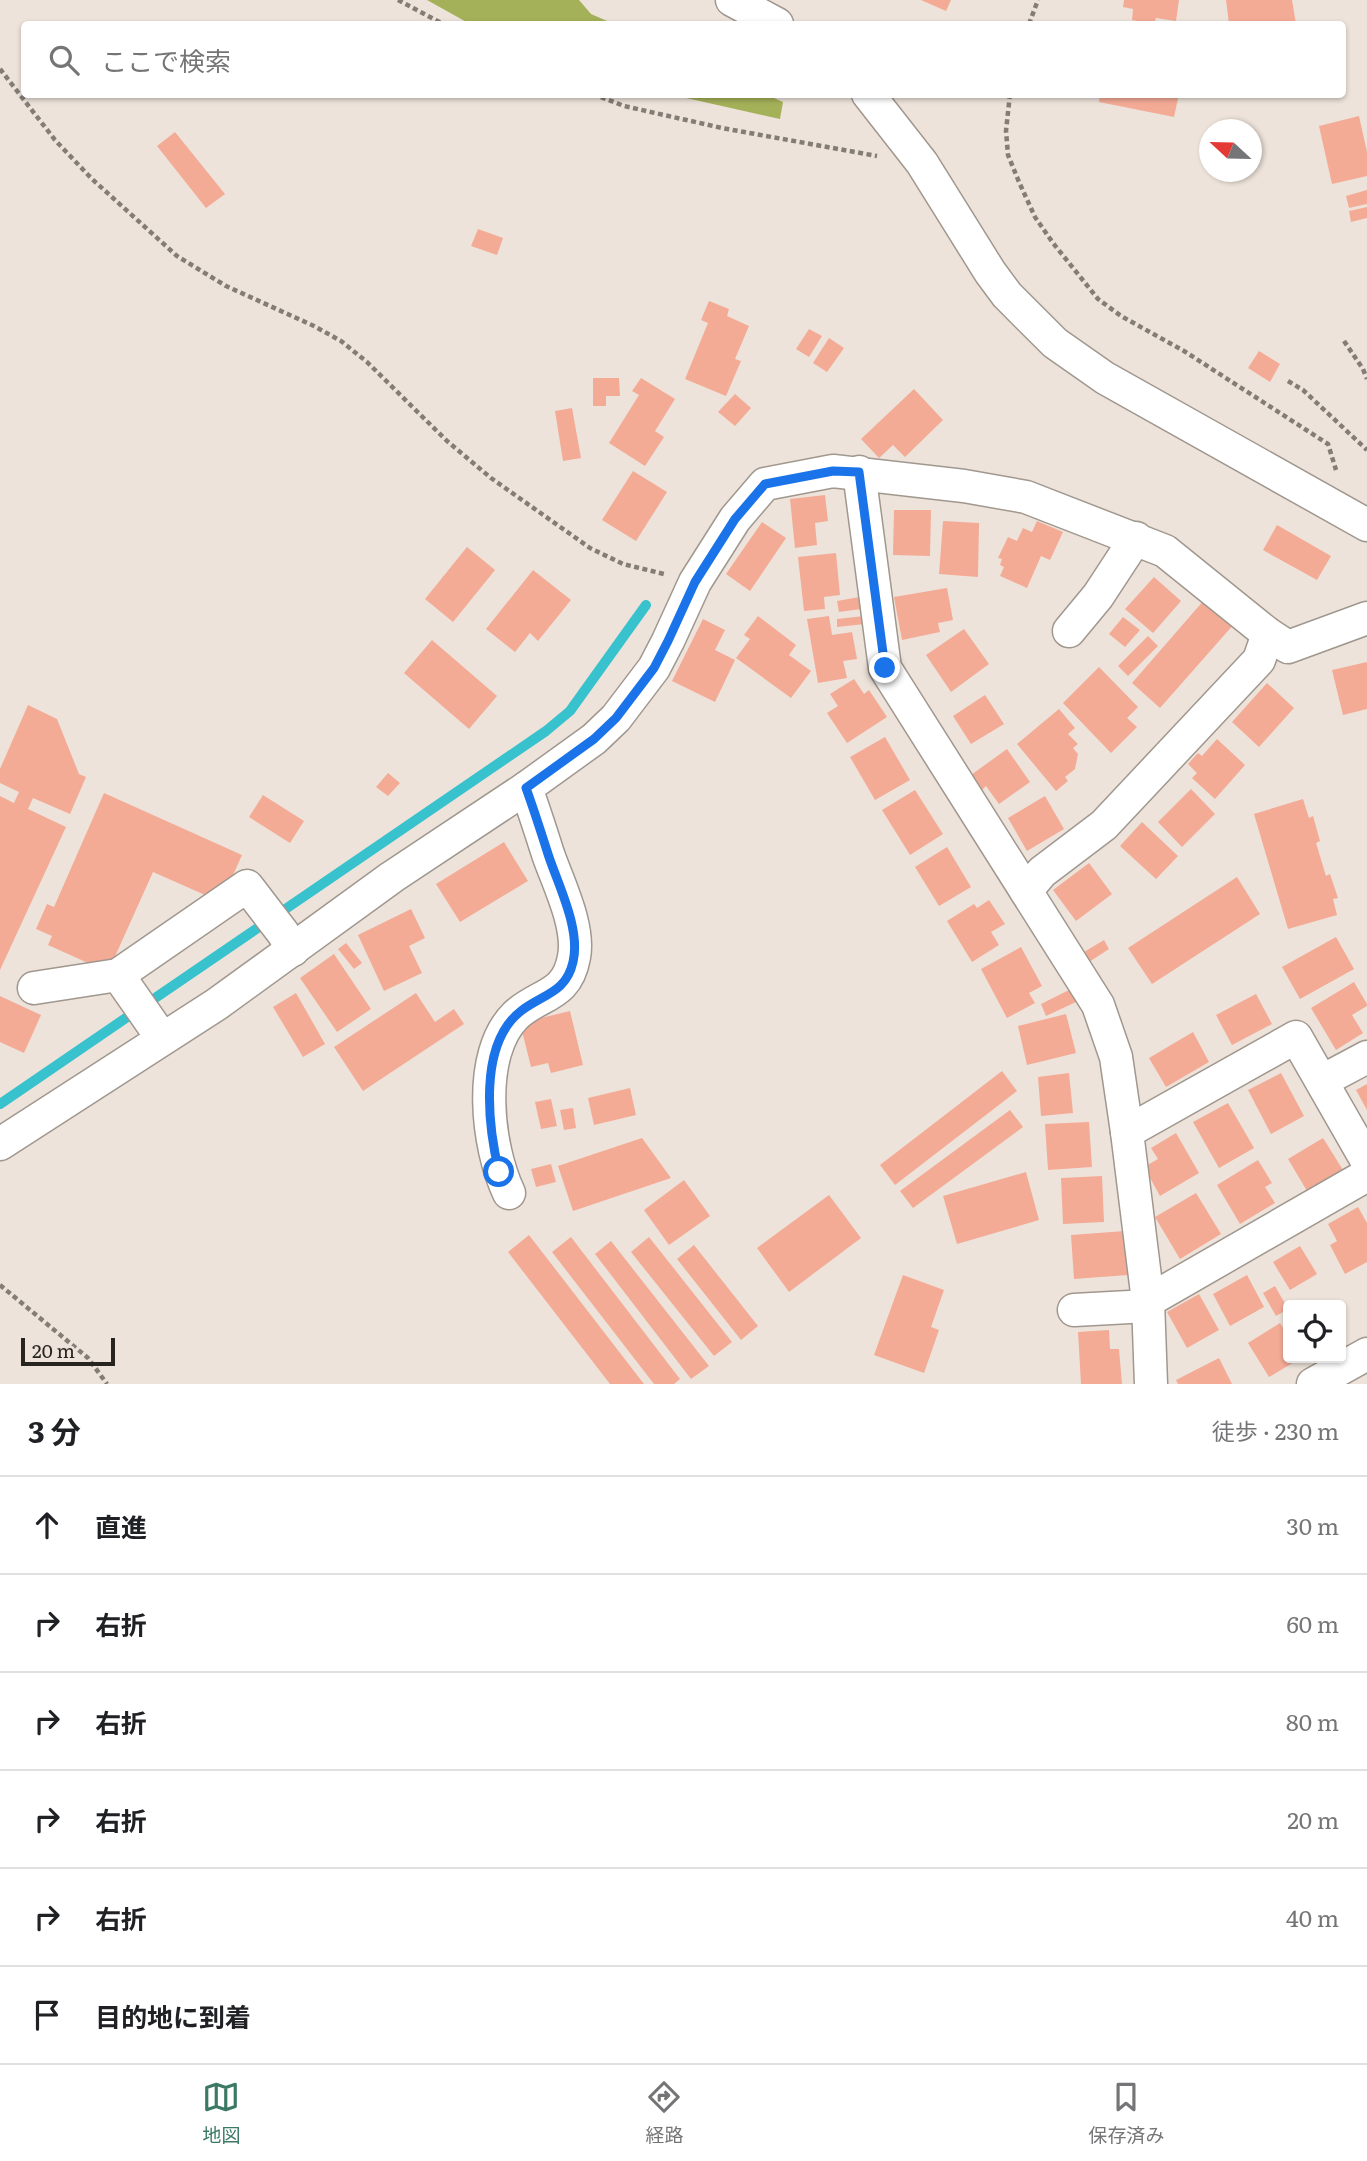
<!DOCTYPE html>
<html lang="ja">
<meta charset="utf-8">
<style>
:root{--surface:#fff;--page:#f2f2f2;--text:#202124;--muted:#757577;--line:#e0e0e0;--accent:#3b7964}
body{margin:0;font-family:Literata,"Noto Sans JP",serif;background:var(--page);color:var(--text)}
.controls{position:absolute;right:21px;bottom:21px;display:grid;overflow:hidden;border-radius:7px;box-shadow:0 2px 5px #0004}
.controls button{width:63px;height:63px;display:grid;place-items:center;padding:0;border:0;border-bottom:2px solid var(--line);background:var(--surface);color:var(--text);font:35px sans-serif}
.compass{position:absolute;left:1199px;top:119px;width:63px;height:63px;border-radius:50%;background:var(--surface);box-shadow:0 2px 5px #0004;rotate:292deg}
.scale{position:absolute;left:21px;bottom:18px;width:94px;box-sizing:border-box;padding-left:7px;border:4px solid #282521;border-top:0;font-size:19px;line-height:24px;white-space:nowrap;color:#282521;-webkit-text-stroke:5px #ede3da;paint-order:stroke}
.stop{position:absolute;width:21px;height:21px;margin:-16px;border:5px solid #1a73e8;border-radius:50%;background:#fff}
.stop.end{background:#1a73e8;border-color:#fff;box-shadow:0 2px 7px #0008}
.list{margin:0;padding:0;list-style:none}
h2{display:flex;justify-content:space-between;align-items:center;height:91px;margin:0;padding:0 28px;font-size:30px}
h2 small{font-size:23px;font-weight:400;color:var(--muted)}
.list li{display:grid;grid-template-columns:46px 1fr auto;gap:21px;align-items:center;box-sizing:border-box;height:98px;padding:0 28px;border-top:2px solid var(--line)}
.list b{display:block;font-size:26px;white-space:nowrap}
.list em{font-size:23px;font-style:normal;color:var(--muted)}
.icon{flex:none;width:38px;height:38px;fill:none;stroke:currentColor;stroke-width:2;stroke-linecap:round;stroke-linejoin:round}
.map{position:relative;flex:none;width:1367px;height:1384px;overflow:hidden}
.search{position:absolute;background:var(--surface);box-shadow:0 2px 5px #0004;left:21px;right:21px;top:21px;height:77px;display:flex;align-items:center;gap:18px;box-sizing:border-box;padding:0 24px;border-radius:7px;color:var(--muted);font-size:26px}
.sheet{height:679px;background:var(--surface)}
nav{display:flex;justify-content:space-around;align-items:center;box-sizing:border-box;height:98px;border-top:2px solid var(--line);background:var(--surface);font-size:19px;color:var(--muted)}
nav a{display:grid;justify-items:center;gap:4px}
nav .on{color:var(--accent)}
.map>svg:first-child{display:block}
.forest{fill:#a5b158}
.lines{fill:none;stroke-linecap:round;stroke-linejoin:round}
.stream{stroke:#38c2cd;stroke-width:10}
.building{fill:#f4ab96}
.minor-casing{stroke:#a0978e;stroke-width:35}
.path{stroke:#837d76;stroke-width:4.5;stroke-dasharray:5 3.5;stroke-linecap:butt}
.minor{stroke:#fff;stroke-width:32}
.route{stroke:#1a73e8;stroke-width:9}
</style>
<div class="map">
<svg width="1367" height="1384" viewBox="0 0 1367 1384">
<rect width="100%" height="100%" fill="#ede3da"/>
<g class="forest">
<path d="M427,0H579L591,14L614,24H470Z"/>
<path d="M673,95H767L783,102L780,119Z"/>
</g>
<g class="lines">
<path class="stream" d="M0,1104L546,731L570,711L646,605"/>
</g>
<g class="building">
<path d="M921,0H951L946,11Z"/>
<path d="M1124,0H1179L1176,21L1156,18L1154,24L1132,20L1133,9L1123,7Z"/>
<path d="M1226,0H1292L1296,24H1229Z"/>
<path d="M1100,94H1179L1174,117L1099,102Z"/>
<path d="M1359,116L1367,152V176L1332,184L1319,126Z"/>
<path d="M175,132L225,194L206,208L157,146Z"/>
<path d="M1367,190V204L1349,208L1346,196Z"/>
<path d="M1367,207V218L1351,222L1349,211Z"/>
<path d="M478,229L503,238L497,255L471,246Z"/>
<path d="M709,301L729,309L727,316L749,326L735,359L741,361L726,396L685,379L708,323L701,320Z"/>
<path d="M809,329L822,336L809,357L796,349Z"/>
<path d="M829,338L844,348L827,372L813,363Z"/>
<path d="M1259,351L1280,364L1270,382L1248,368Z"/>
<path d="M593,378H619L620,396H606V406H593Z"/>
<path d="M641,378L675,399L655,431L664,437L645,466L609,443L639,395L632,391Z"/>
<path d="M914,389L943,420L905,457L893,445L879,458L861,439Z"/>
<path d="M735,394L751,408L735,426L718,412Z"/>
<path d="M572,408L581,458L563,461L555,411Z"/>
<path d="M633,471L667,492L636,541L602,520Z"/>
<path d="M825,495L828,521L815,523L817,545L795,548L790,499Z"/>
<path d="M894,510H931L930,556L893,555Z"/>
<path d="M943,521L979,523L978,577L939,574Z"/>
<path d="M1037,521L1063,532L1050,560L1041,556L1027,588L1000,576L1004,567L1000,565L1002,559L998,558L1008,537L1017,541L1023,528L1032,532Z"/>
<path d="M762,522L786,538L750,591L726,574Z"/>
<path d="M1277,525L1331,556L1317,580L1263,550Z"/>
<path d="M467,547L495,570L453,622L425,599Z"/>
<path d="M836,553L840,595L824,597L825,609L804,611L798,557Z"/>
<path d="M533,570L571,600L538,641L530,633L515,652L486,629Z"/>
<path d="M1154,577L1181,601L1153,633L1125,609Z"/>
<path d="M947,588L953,620L938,623L940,632L902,640L894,597Z"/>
<path d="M865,596L868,608L839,612L837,601Z"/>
<path d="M1205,599L1234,624L1160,708L1132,683Z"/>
<path d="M758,616L796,645L789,655L811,671L791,698L736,658L750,639L744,635Z"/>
<path d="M829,616L832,635L852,632L857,659L843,661L847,678L818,683L807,619Z"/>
<path d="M864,616L865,624L837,627V619Z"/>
<path d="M1123,617L1140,630L1125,647L1109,634Z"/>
<path d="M703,619L725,630L715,650L735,660L715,702L672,681Z"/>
<path d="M964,629L989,664L951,692L926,655Z"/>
<path d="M1148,636L1158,646L1128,676L1118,666Z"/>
<path d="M432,640L497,696L469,729L404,673Z"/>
<path d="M1367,662V709L1343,715L1332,670Z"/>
<path d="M1099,667L1138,707L1127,718L1137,727L1111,753L1063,703Z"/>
<path d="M854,679L864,694L869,690L887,717L847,743L827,713L838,706L830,694Z"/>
<path d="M1267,683L1294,708L1259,747L1232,722Z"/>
<path d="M985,695L1004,724L971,744L953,716Z"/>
<path d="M28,705L57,719L79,774L86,777L70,814L33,798L28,809L66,827L0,970V796L14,803L19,792L0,783V769Z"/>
<path d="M1059,709L1075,728L1068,734L1078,744L1073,748L1078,754L1075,769L1065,777L1068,781L1056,791L1017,744Z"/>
<path d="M885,737L910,780L875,800L850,757Z"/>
<path d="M1217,739L1245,765L1215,799L1192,778L1197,773L1188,764L1198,753L1202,756Z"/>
<path d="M1007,749L1030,782L999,804L986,786L982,790L971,775Z"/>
<path d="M388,773L400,783L388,796L376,787Z"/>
<path d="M1191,789L1215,814L1182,847L1158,822Z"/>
<path d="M915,790L943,834L910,855L882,810Z"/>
<path d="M104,793L242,855L221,902L153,872L108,972L48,945L52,936L36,929L47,904L54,907Z"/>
<path d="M263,795L304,821L290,843L249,817Z"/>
<path d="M1045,796L1064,829L1027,851L1008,818Z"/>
<path d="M1303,799L1309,818L1313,816L1320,841L1316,843L1326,876L1330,874L1338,898L1333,899L1337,915L1288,929L1254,814Z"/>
<path d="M1142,822L1178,856L1156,879L1120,846Z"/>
<path d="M504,842L528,881L460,922L436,884Z"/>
<path d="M947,847L971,887L939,906L915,867Z"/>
<path d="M1089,863L1112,894L1076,921L1053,890Z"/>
<path d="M1237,877L1260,914L1152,984L1128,948Z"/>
<path d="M989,900L1005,924L991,932L999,945L972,962L947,921L974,904L977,908Z"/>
<path d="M411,909L425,938L409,946L422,973L384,991L358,935Z"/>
<path d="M1336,937L1354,969L1300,999L1282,967Z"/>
<path d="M1104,940L1109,949L1089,962L1084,952Z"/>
<path d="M346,943L362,963L354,969L338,949Z"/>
<path d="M1021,947L1042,986L1029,993L1035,1003L1007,1018L981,969Z"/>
<path d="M334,954L371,1009L337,1032L300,978Z"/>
<path d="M1354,982L1367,1004V1006L1352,1015L1363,1033L1336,1050L1311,1008Z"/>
<path d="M1071,989L1076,1002L1046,1016L1041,1004Z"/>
<path d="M296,993L325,1044L303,1057L273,1007Z"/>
<path d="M416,993L435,1022L454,1009L464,1024L363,1091L334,1047Z"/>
<path d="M1256,994L1272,1024L1232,1045L1216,1015Z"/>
<path d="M0,996L41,1015L24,1053L0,1042Z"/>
<path d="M570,1011L583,1065L551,1073L548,1063L531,1067L520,1023Z"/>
<path d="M1066,1014L1076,1053L1027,1065L1018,1026Z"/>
<path d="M1193,1032L1209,1062L1166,1087L1149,1058Z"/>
<path d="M1002,1071L1017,1091L895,1185L880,1165Z"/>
<path d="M1069,1073L1073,1113L1041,1116L1038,1077Z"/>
<path d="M1281,1073L1304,1116L1271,1134L1248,1090Z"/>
<path d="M1367,1084V1110L1356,1090Z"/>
<path d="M630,1088L636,1115L594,1125L588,1098Z"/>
<path d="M551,1099L557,1126L541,1129L535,1102Z"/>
<path d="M1228,1103L1254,1148L1219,1168L1193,1122Z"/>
<path d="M573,1108L576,1128L564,1130L560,1110Z"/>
<path d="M1010,1110L1023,1127L913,1208L900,1191Z"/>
<path d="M1089,1122L1092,1167L1048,1170L1045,1124Z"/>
<path d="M1176,1133L1199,1173L1160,1196L1144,1167L1158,1159L1151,1148Z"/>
<path d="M642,1138L671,1178L573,1211L558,1166Z"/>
<path d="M1323,1138L1343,1170L1307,1191L1288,1159Z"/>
<path d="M1258,1160L1272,1183L1265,1187L1275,1203L1240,1224L1217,1185Z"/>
<path d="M551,1164L556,1182L536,1187L531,1169Z"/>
<path d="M1026,1172L1039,1220L957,1244L943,1196Z"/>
<path d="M1102,1176L1104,1222L1063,1224L1061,1178Z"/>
<path d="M684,1180L710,1216L669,1245L644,1210Z"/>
<path d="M1196,1193L1221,1234L1180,1259L1155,1217Z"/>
<path d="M829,1195L861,1238L789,1292L757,1248Z"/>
<path d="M1358,1207L1367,1223V1262L1345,1274L1330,1245L1337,1241L1328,1224Z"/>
<path d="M1125,1231L1128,1275L1074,1279L1071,1235Z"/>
<path d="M529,1235L644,1384H610L508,1252Z"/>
<path d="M571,1237L680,1379L674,1384H654L552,1252Z"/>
<path d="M649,1237L732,1342L714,1356L631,1252Z"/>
<path d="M611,1241L709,1366L691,1379L595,1254Z"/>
<path d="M694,1245L758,1326L741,1340L677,1259Z"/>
<path d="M1300,1246L1317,1274L1290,1290L1273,1262Z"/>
<path d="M903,1275L944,1290L931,1327L939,1330L924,1373L874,1355Z"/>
<path d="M1247,1275L1264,1307L1230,1326L1213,1294Z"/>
<path d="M1275,1286L1288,1309L1276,1316L1263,1293Z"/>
<path d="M1199,1294L1219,1330L1187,1348L1167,1312Z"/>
<path d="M1280,1323L1288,1336V1358H1301L1269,1377L1248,1343Z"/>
<path d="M1109,1330L1110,1349H1119L1122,1384H1081L1078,1332Z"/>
<path d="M1219,1358L1232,1384H1178L1176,1380Z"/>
</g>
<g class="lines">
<defs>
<g id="minor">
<path d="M732,0L777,24"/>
<path d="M868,94L922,163L990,272L1007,295L1055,343L1105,378L1367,525"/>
<path d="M859,472L885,668L1098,1005L1116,1057L1127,1132L1148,1301L1151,1384"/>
<path d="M1069,631L1098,596L1136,538"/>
<path d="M1026,891L1042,872L1104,825L1259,660L1268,634"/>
<path d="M118,975L162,1038"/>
<path d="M34,988L118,975L247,886L283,933L293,950"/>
<path d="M1322,1081L1367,1057"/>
<path d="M1127,1132L1296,1037L1367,1161"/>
<path d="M0,1144L217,1004L392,877L526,788L594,739L616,718L654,668L668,641L695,582L735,519L765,484L833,471L964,486L1026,497L1165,551L1268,634L1288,647L1367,618"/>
<path d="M509,1193C487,1147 476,1054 516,1015C540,993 567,997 574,957C580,926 558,883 548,854C541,832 534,810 526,788"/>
<path d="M1148,1301L1367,1175"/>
<path d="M1074,1310L1148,1306"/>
<path d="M1313,1384L1367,1354"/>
</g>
</defs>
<use href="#minor" class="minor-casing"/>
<g class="path">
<path d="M398,0L443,24"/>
<path d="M1029,24L1038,0"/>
<path d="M0,69L55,140L92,179L177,256L226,286L314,326L341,341L367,362L447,441L491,478L590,548L623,564L664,574"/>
<path d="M593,94L624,106L722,128L877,156"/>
<path d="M1010,94L1006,131L1008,155L1019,182L1035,217L1053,243L1098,299L1121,316L1184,351L1328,444L1336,470"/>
<path d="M1344,341L1363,369L1367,379"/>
<path d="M1288,381L1303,390L1367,450"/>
<path d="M0,1285L88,1358L107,1384"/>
</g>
<use href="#minor" class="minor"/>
</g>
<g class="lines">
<path class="route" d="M499,1172C488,1126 478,1044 521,1011C543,994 566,993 573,962C581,929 558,885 548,854C541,832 534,810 526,788L594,739L616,718L654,668L668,641L695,582L735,519L765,484L833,471L859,472L885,668"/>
</g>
</svg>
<div class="controls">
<button><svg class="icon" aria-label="locate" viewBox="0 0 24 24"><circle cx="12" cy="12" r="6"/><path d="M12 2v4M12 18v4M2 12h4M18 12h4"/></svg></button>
</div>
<svg class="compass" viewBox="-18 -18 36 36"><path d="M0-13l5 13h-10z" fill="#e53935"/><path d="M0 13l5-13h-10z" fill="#757577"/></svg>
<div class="scale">20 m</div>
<div class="stop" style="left:499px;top:1172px"></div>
<div class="stop end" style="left:885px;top:668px"></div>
<div class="search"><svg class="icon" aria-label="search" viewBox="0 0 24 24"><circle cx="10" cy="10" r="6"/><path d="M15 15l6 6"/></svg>ここで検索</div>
</div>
<section class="sheet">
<h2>3 分<small>徒歩 · 230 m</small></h2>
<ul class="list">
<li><svg class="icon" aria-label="ahead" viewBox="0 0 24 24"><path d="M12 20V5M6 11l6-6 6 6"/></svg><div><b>直進</b></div><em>30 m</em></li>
<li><svg class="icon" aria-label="right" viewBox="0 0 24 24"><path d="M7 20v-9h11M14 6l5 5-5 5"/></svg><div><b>右折</b></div><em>60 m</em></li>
<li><svg class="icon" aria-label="right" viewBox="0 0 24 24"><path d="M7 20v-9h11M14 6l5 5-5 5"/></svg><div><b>右折</b></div><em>80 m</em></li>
<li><svg class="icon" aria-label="right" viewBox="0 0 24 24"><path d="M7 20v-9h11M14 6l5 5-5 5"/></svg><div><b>右折</b></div><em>20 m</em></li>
<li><svg class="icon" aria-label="right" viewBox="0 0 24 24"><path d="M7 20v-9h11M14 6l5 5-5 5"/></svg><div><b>右折</b></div><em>40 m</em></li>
<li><svg class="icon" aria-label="arrive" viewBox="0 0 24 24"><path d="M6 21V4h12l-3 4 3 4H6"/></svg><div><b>目的地に到着</b></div></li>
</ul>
</section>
<nav>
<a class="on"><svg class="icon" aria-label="map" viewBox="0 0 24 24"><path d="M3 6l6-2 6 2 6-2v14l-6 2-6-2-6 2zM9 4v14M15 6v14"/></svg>地図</a>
<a><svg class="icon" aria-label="directions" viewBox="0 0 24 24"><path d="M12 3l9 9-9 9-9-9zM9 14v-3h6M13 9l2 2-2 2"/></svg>経路</a>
<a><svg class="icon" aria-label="saved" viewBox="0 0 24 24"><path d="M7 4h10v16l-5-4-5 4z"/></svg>保存済み</a>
</nav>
